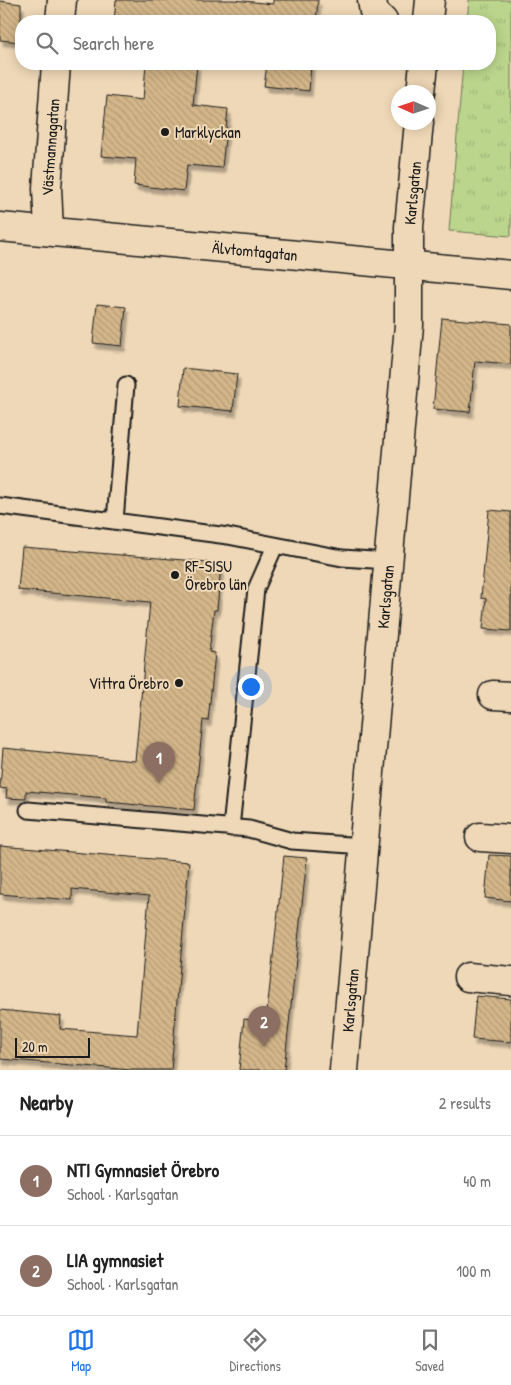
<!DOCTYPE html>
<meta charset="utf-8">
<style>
:root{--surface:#fff;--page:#f6f6f6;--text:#222;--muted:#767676;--line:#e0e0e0;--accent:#1a73e8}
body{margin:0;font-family:"Patrick Hand",sans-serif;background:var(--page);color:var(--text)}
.compass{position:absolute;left:391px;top:85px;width:45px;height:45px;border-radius:50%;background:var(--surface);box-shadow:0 2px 12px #0003;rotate:273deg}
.scale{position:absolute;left:15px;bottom:12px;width:75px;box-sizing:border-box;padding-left:5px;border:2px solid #1c1c1c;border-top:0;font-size:14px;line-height:18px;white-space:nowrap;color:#1c1c1c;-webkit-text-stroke:4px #efd8b7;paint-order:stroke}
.you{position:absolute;left:250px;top:686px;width:18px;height:18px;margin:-12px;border:4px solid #fff;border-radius:50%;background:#1a73e8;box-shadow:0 0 0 8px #1a73e833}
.badge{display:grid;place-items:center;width:32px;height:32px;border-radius:50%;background:var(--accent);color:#fff;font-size:16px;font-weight:700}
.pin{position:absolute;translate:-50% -41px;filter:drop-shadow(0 1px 2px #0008)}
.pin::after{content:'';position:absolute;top:26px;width:18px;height:15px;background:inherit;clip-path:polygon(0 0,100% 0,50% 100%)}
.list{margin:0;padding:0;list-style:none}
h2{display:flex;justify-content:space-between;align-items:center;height:65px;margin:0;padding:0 20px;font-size:21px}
h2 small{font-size:16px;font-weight:400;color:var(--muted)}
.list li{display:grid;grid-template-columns:32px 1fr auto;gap:15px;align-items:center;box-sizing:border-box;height:90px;padding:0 20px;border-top:1px solid var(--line)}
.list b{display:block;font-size:19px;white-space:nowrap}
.list p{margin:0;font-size:16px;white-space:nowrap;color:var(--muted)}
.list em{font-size:16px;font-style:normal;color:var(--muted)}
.icon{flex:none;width:28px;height:28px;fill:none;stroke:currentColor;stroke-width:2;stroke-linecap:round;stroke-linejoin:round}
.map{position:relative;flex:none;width:511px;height:1070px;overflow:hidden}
.search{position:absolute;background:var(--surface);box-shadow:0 2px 12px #0003;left:15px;right:15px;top:15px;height:55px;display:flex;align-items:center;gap:12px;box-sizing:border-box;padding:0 18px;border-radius:20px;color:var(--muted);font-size:19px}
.sheet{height:245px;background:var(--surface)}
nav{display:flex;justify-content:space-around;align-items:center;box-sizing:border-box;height:70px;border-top:1px solid var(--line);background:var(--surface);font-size:14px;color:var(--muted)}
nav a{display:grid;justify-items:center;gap:2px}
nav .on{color:var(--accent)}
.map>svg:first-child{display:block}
.park{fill:url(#park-tufts);stroke:#6c7854}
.building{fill:url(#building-back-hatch);stroke:#1c1c1c;filter:url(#shadow)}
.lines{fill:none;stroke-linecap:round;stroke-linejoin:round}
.lane-casing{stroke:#1c1c1c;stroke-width:19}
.street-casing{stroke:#1c1c1c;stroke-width:31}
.lane{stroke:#efd8b7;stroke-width:15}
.street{stroke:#efd8b7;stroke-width:28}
.poi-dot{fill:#1c1c1c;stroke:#efd8b7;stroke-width:2}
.labels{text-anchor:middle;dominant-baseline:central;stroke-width:4;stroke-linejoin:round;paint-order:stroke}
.poi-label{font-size:16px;fill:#1c1c1c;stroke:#efd8b7;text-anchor:start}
.street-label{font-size:16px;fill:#1c1c1c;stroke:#efd8b7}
</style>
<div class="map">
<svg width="511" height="1070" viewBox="0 0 511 1070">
<defs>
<pattern id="park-tufts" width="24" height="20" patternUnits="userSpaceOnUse" patternTransform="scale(1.25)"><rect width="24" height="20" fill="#bbd58c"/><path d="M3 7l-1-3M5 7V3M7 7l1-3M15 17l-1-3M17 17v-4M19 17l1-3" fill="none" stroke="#a0b678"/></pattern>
<pattern id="building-back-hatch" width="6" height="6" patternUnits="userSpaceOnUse" patternTransform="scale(1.25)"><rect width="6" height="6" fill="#d3b689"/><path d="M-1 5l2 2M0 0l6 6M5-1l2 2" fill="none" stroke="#b59c76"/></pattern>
<filter id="shadow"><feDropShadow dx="3" dy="5.5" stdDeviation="1" flood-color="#0004"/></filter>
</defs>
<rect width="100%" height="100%" fill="#efd8b7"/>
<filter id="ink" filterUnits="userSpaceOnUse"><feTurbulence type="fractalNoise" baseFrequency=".02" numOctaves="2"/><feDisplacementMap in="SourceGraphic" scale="10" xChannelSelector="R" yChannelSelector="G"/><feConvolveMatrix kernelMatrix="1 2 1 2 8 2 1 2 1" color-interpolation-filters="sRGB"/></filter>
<g filter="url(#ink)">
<path class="park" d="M469,0H511V236L449,231L463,64H490V21H467Z"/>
<g class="building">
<path d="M116,0H234L273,4V0H318L316,21H114Z"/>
<path d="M0,1L21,4V42L0,40Z"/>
<path d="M146,64H197L193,105L228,109L222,168L187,165L184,191L134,185L136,159L101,156L107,96L143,100Z"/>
<path d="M267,64H311L309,91L264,86Z"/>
<path d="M97,304L126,307L122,346L93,343Z"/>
<path d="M442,318L511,324V364L475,361L470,412L433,409Z"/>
<path d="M183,368L237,374L233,411L180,406Z"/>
<path d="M489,510L511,512V631L483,629L486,599L481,598Z"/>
<path d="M22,547L221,563L217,610H214L209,652L215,653L208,721L203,720L194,810L106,802V798L26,791V799L6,798L7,789L0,788L3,748L135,761L150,602L18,590Z"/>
<path d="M0,846L189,862L171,1070H132L0,1059V1010L61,1016L60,1029L137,1035L149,896L72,889V900L0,894Z"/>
<path d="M489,855L511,856V901L485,898Z"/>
<path d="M284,856L307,858L284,1070H239L244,1019L266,1021Z"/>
<path d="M476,996L511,999V1042L472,1039Z"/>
</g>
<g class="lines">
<defs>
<g id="lane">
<path d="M0,506L228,536L342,558L388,561"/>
<path d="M115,521L126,385"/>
<path d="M28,810L249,829L292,841L364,846"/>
<path d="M231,828L256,589L275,546"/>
</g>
<g id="street">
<path d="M372,0L374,12L383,21"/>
<path d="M60,21L62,0"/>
<path d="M428,21L430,0"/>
<path d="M421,92L424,64"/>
<path id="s1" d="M0,227L511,275"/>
<path id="s2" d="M49,231L47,188L56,64"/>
<path d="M493,695L511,696"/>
<path d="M480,837L511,839"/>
<path d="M468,977L511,981"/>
<path id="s3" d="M344,1070L409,325V227L419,122"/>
</g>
</defs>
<use href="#lane" class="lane-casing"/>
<use href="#street" class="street-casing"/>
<use href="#lane" class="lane"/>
<use href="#street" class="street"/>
</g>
</g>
<g class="poi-dot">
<circle cx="165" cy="132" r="5"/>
<circle cx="175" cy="575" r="5"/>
<circle cx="179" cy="683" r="5"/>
</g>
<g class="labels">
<g class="poi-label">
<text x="175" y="132">Marklyckan</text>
<text x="185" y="566">RF-SISU<tspan x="185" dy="18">Örebro län</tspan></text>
<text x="169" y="683" text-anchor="end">Vittra Örebro</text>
</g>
<g class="street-label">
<text stroke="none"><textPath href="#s2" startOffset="84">Västmannagatan</textPath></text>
<text stroke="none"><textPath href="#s3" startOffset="880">Karlsgatan</textPath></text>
<text stroke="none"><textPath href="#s1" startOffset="256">Älvtomtagatan</textPath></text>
<text stroke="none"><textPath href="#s3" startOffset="475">Karlsgatan</textPath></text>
<text stroke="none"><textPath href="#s3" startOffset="70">Karlsgatan</textPath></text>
</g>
</g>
</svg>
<svg class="compass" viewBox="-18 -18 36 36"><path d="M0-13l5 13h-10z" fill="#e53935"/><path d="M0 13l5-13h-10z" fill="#767676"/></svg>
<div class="scale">20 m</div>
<div class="you"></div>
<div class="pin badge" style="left:159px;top:783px;background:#8d6e63">1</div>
<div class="pin badge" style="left:264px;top:1047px;background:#8d6e63">2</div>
<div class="search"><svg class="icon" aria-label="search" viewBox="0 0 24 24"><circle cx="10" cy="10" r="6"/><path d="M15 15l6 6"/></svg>Search here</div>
</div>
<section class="sheet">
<h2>Nearby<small>2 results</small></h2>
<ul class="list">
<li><span class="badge" style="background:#8d6e63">1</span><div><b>NTI Gymnasiet Örebro</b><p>School · Karlsgatan</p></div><em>40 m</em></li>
<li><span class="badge" style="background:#8d6e63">2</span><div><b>LIA gymnasiet</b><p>School · Karlsgatan</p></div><em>100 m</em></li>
</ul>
</section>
<nav>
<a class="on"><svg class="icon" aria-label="map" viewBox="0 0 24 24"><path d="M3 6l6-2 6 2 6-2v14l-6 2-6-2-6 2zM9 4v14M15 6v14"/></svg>Map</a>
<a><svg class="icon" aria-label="directions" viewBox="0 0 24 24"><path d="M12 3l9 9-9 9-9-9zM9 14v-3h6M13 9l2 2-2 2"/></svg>Directions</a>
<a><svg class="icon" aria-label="saved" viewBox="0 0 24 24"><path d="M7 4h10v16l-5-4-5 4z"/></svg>Saved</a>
</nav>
